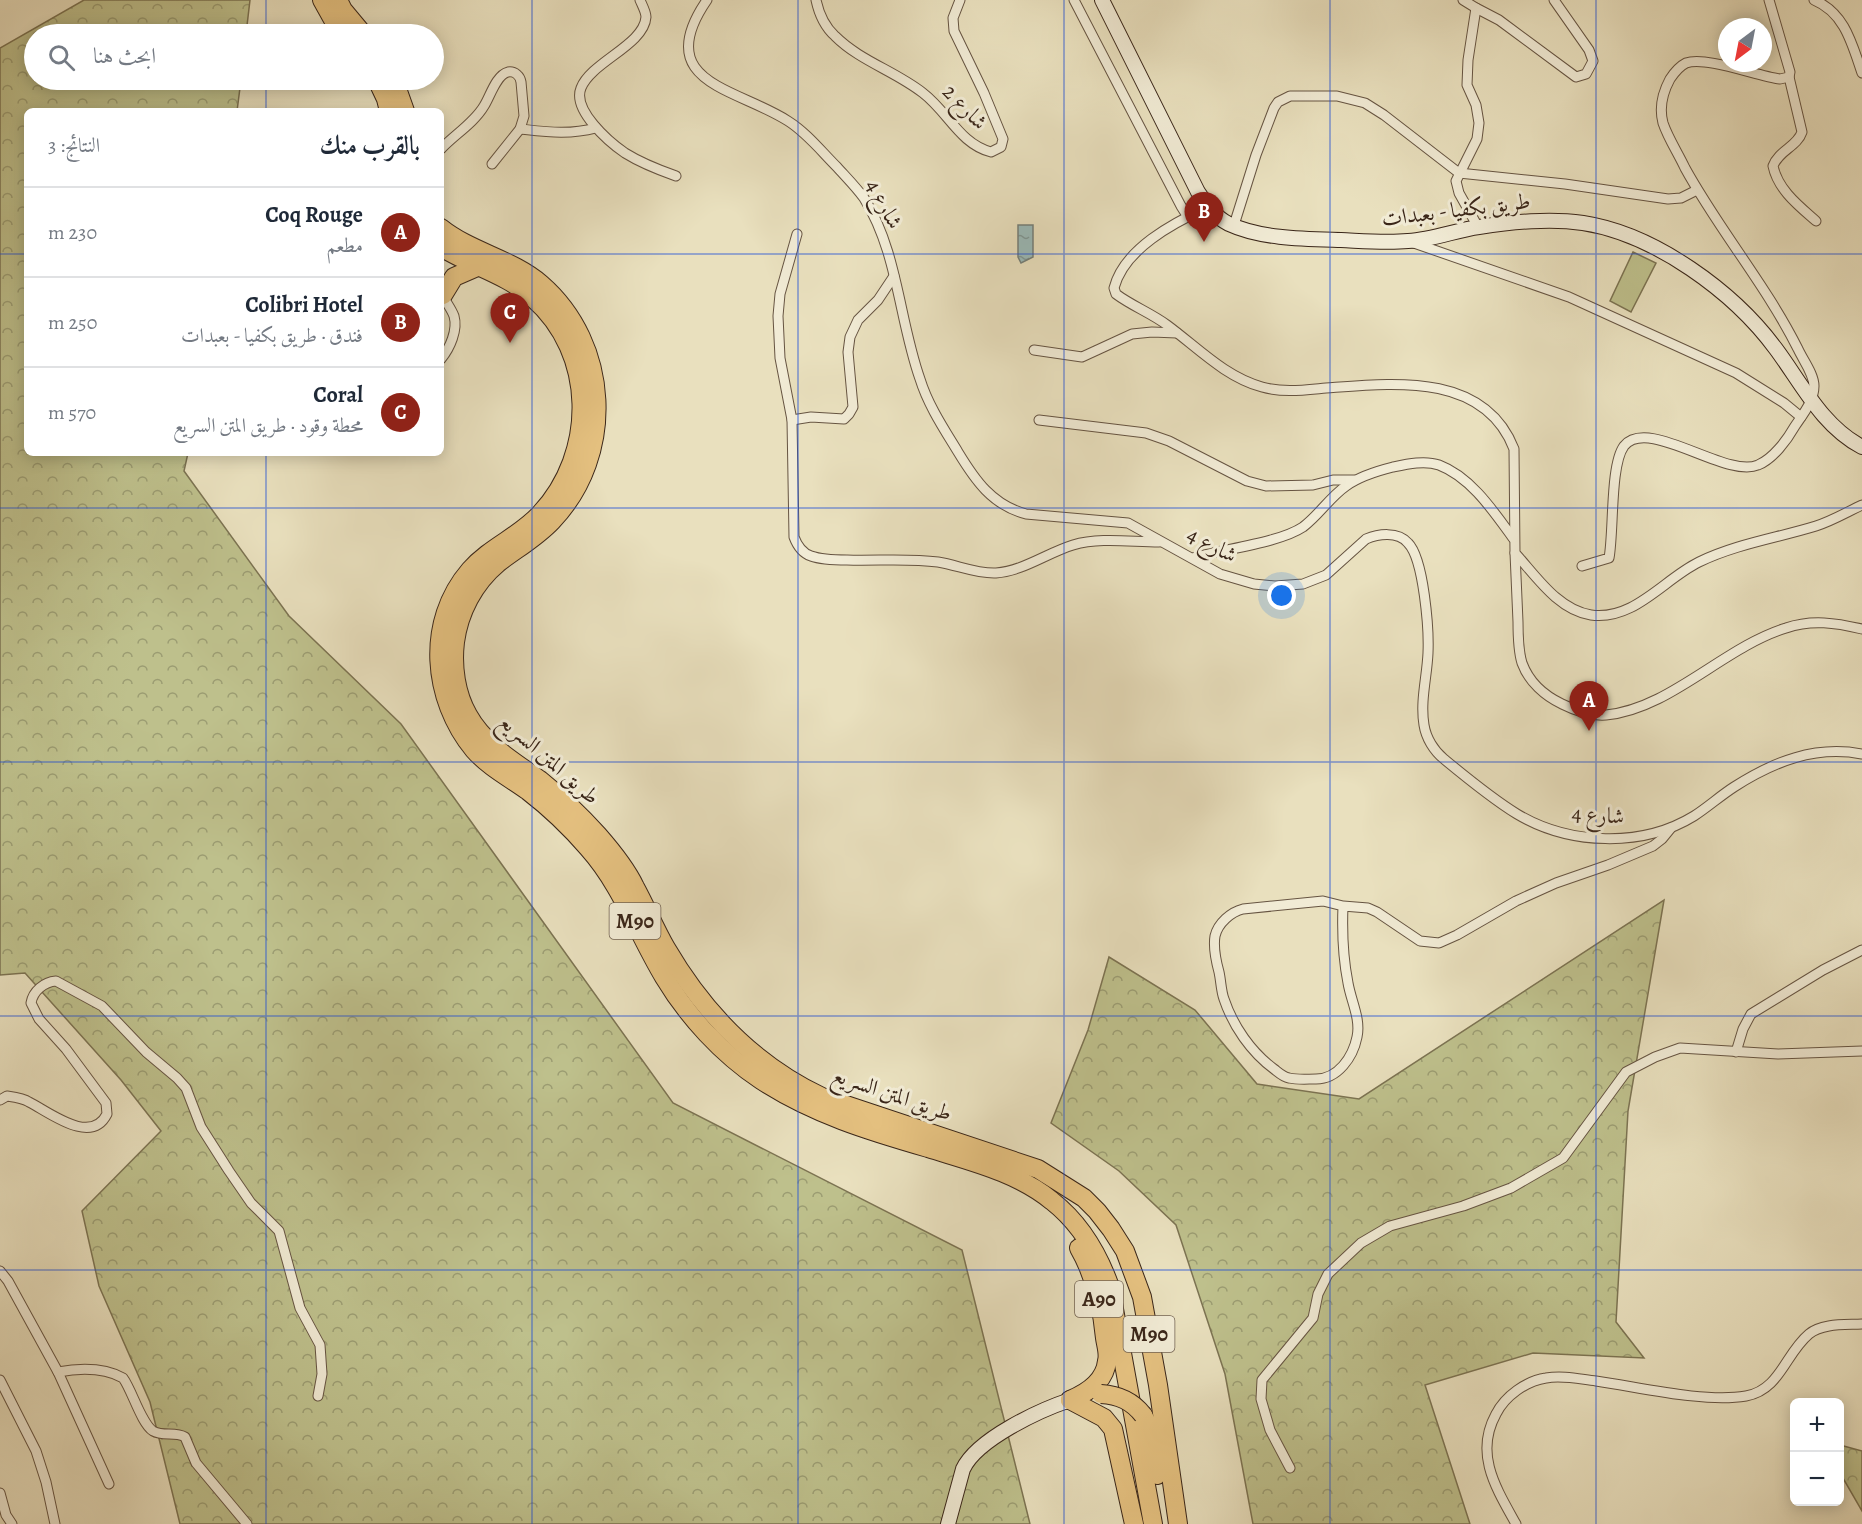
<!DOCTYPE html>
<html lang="ar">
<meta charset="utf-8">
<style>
:root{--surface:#fff;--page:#f6f6f7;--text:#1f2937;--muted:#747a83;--line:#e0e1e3;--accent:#8f2418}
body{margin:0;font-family:Alegreya,Amiri,serif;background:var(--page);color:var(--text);direction:rtl}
.controls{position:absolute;right:18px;bottom:18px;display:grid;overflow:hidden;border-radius:9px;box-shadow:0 3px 15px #0003}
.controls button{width:54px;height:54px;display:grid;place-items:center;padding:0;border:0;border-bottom:2px solid var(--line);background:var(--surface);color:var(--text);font:30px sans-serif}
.compass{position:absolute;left:1718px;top:18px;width:54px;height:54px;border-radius:50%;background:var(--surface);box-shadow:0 3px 15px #0003;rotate:212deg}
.you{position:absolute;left:1282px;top:596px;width:21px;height:21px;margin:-15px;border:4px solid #fff;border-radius:50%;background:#1a73e8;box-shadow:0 0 0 9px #1a73e833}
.badge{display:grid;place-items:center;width:39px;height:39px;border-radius:50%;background:var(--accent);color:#fff;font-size:20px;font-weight:700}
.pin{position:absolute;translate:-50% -50px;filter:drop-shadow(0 2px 3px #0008)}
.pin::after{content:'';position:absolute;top:32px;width:21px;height:18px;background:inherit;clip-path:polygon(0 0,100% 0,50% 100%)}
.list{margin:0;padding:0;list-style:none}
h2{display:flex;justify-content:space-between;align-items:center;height:78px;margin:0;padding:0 24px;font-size:26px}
h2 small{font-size:20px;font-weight:400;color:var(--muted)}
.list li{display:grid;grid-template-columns:39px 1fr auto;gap:18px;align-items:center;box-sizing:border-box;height:90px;padding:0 24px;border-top:2px solid var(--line)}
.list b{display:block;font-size:22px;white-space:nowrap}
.list p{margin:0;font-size:20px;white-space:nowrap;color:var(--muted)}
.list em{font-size:20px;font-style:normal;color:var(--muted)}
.icon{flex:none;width:33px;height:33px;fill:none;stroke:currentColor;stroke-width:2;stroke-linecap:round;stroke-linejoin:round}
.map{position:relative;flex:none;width:1862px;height:1524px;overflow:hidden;direction:ltr}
.search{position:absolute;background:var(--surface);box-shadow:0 3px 15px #0003;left:24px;top:24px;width:420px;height:66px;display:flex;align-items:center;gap:15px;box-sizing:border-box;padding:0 21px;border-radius:33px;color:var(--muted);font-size:22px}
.panel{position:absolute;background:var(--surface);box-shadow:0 3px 15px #0003;left:24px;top:108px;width:420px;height:348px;border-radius:9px;direction:rtl}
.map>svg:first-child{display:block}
.forest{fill:url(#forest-crowns);stroke:#7c7352;stroke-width:1.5}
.pitch{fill:#bec08c;stroke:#7c7352;stroke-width:1.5}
.water{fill:url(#water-ripples);stroke:#747f7a;stroke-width:1.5}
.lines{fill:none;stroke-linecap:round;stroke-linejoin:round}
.street-casing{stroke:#665442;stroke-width:11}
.secondary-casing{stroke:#3a2619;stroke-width:16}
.highway-casing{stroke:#3a2619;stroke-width:20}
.street{stroke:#f1ebd5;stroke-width:9}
.secondary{stroke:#f1ebd5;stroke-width:14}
.highway{stroke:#e4c07f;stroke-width:18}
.highway-bridge-casing{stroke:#3a2619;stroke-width:20;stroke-linecap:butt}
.highway-bridge{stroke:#e4c07f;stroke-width:18}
.grid{fill:none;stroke:#1d4ed8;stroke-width:1.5;stroke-opacity:0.55}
.labels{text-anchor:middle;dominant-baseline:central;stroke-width:6;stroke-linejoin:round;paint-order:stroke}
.shield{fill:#f1ebd5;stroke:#716151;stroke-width:1.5}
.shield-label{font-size:21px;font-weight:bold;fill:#3a2619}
.street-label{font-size:22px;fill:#3a2619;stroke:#f1ebd5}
</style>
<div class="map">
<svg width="1862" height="1524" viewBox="0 0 1862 1524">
<defs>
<pattern id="forest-crowns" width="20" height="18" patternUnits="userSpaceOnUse" patternTransform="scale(1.5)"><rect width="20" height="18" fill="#bec08c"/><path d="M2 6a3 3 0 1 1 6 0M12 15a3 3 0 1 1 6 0" fill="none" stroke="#9b9c72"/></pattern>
<pattern id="water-ripples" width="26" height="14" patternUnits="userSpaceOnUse" patternTransform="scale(1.5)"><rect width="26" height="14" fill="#9abbba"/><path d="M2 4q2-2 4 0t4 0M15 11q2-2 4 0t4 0" fill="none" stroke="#7f9896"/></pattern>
</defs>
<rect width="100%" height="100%" fill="#e9e0be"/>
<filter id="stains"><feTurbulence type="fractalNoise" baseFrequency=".00333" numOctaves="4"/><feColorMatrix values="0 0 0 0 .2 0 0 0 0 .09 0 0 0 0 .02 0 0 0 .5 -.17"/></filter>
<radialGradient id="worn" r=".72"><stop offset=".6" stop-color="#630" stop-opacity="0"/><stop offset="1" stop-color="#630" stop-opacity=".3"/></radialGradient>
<g class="forest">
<path d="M84,0H250L246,34H34V80H241L237,111H27V453H188L184,471L289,616L401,724L673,1103L962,1250L1030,1524H180L150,1402L99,1286L82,1211L161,1131L121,1080L25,973L0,975V48Z"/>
<path d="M1664,900L1628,1111L1616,1322L1644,1358L1533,1353L1425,1385L1470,1524H1253L1225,1374L1176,1225L1119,1171L1051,1123L1088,1030L1109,957L1195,1010L1257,1084L1359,1099Z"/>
<path d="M1840,1445L1862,1451V1511L1840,1473Z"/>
</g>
<path class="pitch" d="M1633,252L1656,263L1631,312L1610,301Z"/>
<path class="water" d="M1018,225H1033V257L1021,263L1018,257Z"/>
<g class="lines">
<defs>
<g id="street">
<path d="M640,0C642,5 646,12 646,17C644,45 591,62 581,88C572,110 609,142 625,153C641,163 659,170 676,176"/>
<path d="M707,0C650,83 737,88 788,121C807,133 821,151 837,167C846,177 856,187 864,198C898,252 899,320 920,379C928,405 944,429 958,452C975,480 992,505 1026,514L1128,523L1220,574L1254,584L1275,586L1303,584L1326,575L1366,539C1378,534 1398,531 1408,543C1424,559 1429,630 1428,653C1427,677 1420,701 1424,725C1426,738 1434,751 1444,759C1467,778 1491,798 1517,814C1569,845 1642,848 1694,816C1708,807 1720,796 1734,787C1773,762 1815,745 1862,754"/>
<path d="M816,0C819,14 824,26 835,36C860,61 895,71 923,93C948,112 960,144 991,152L1001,147L1003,139L984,93L954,31L953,18L960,0"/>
<path d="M1074,0L1181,206L1188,217"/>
<path d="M1463,0L1476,8L1468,60L1467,85L1476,105L1479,123L1477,139L1456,181L1459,193L1478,227"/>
<path d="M1814,0C1845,13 1852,44 1862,73"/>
<path d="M1476,8L1499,20L1576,77L1586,74L1593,61L1589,50L1554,0"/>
<path d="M1789,77L1802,132C1797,147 1779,150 1773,166C1778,190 1799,206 1816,221"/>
<path d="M520,129C548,132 569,135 596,128"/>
<path d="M441,149C454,135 474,123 484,106C490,97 496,75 508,72C515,71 520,76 521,82L524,116L520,129L492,164"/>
<path d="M1208,207C1173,223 1124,249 1114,288L1116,294C1132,306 1151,313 1167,325C1197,347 1225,377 1262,387C1283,393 1304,390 1326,388C1393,383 1484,372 1514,449L1515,553C1536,576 1558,610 1591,615C1634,621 1664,579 1699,562C1736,544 1777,538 1816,526C1832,521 1847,512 1862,505"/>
<path d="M1234,225L1256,155L1274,108L1278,102L1290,96H1337L1365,103L1384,115L1459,173L1565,184L1668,199L1681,198L1697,190"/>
<path d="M797,234L780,294L778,316L780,358L792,420L794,537C797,545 802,553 811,556C822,560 835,560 847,560C877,561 908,558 938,562C957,565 977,574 996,573C1023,571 1047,553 1073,545C1100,537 1131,542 1159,542"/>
<path d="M1411,242L1569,297L1736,373L1784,403L1801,417"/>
<path d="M1034,350L1082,357L1132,334L1152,332L1177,333"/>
<path d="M441,359C450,348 458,330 454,316C451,308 445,301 442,294"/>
<path d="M792,420L811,417L844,419L849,414L853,407L848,352L850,337L858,320L878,300L894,276"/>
<path d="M1039,420L1146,433L1169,441L1247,481L1266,486L1313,485L1333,480H1354"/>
<path d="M1515,553C1516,576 1517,599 1518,622C1518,635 1518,650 1522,663C1529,682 1545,696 1562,704C1576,711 1592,716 1606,715C1670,709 1724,647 1786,628C1812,619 1836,623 1862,629"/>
<path d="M1193,558C1223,549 1279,543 1303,527C1319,515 1330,497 1346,486C1360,476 1377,471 1393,467C1407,464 1425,460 1439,465C1471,477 1494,512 1513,538"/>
<path d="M1582,566L1609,558C1614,531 1610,465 1624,446C1648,416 1726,479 1758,465C1773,459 1787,440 1795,426C1803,414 1814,401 1814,386C1814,374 1803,360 1798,349C1766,285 1719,230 1685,168C1678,153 1668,138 1663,123C1659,108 1663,92 1670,79C1674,73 1680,66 1686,63C1706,56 1757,76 1780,79L1789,77L1790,72L1769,0"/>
<path d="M1343,906L1323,901L1243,909C1231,912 1218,923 1215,936C1213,948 1216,961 1219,972C1221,981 1221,991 1224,999C1233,1026 1251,1052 1274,1069C1278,1072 1283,1077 1289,1078C1298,1080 1307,1079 1316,1079C1338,1079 1353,1057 1357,1037C1361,1019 1351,1001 1348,983C1343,958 1342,931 1343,906L1368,908L1377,912L1420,941L1439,943L1457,935L1516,901L1556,883L1608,865L1653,846L1662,839L1671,828"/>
<path d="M1736,1052L1743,1029L1751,1014L1823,970L1862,950"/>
<path d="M0,1100L7,1096C14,1097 23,1098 29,1102C49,1112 91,1146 107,1114L106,1103L66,1049L39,1019L31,1003C33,991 44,982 56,981L102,1006L146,1052L177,1078L186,1088L201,1127L229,1171L251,1203L279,1231L300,1308L320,1345L322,1374L318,1396"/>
<path d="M0,1271L8,1281L58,1372L109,1484"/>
<path d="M58,1372C80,1368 103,1367 123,1378C132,1390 141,1423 153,1431C163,1437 175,1431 185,1437L196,1463L247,1524"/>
<path d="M0,1380L36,1451L46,1482L55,1524"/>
<path d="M1290,1468L1270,1430L1261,1399L1262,1380L1313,1318L1318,1294L1328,1274L1361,1243L1390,1226L1463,1206L1511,1188L1563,1158L1626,1072L1655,1057L1680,1048L1778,1054L1862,1051"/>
<path d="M0,1493L6,1515L12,1524"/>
<path d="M1516,1524C1496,1488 1474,1454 1496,1414C1505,1396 1526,1381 1546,1378C1563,1375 1579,1379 1596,1381C1639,1387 1704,1403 1746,1396C1780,1390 1785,1354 1809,1334C1822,1323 1846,1325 1862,1324"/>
</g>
<g id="secondary">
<path d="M1102,0L1198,192C1206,204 1215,217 1229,224C1261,239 1306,239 1341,240C1363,241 1386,243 1408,241C1433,240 1456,230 1479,227C1513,222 1549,218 1583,223C1655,234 1734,292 1776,349C1802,384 1822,426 1862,447"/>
<path d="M948,1524L963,1469C977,1439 1040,1410 1070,1400"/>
</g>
<g id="highway">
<path d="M322,0L332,18L345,34"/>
<path d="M338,0L343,10L363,34"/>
<path d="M377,80L386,99L389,111"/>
<path d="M394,80L405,111"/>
<path d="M441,228C471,252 512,259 541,284C610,344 616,454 552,521C536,538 516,549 498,563C474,583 459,612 455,642C452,667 456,694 468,715C484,744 513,761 540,780C561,797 580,815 598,835C612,851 626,868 635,887C646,907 655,929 666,948C704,1013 754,1065 822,1097L1038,1169L1084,1198L1097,1211L1111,1229L1125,1251L1142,1297L1158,1385L1178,1524"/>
<path d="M441,247C471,266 506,274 533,298C596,353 597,453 540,514C520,536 490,547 470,570C425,622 432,699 474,750C489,767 510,778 528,791C550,808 570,827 588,848C622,886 638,934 664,977C688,1017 722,1054 761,1080C813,1114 869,1131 928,1148C969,1161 1017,1172 1052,1201C1080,1223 1098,1253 1110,1287L1153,1524"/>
<path d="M443,295L454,277L477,267"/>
<path d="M1070,1400C1087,1393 1105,1381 1107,1361C1109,1354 1106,1345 1105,1338C1102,1306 1095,1276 1079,1248"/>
<path d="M1070,1400L1104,1418L1113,1429L1134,1524"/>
<path d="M1143,1415L1150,1429L1157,1475"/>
</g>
</defs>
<use href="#street" class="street-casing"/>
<use href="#secondary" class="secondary-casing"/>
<use href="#highway" class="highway-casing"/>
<use href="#street" class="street"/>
<use href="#secondary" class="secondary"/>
<use href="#highway" class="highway"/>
<defs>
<path id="highway-bridge" d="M1101,1394C1119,1395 1132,1401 1143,1415"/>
</defs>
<use href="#highway-bridge" class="highway-bridge-casing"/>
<use href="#highway-bridge" class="highway-bridge"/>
</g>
<path class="grid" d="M266,0V34M532,0V1524M798,0V1524M1064,0V1524M1330,0V1524M1596,0V1524M266,80V111M0,254H27M441,254H1862M266,453V1524M0,508H1862M0,762H1862M0,1016H1862M0,1270H1862"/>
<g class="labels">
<g class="shield">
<rect x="609.5" y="903" width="51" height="36" rx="4.5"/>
<rect x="1075" y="1281" width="48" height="36" rx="4.5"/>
<rect x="1123.5" y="1316" width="51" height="36" rx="4.5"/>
</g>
<g class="shield-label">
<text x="635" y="921">M90</text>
<text x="1099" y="1299">A90</text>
<text x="1149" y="1334">M90</text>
</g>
<g class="street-label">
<text transform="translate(965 107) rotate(46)">شارع 2</text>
<text transform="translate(884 204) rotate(61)">شارع 4</text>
<text transform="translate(1456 210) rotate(-7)">طريق بكفيا - بعبدات</text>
<text transform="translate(1212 545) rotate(27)">شارع 4</text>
<text transform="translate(549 759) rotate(41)">طريق المتن السريع</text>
<text transform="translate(1598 815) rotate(4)">شارع 4</text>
<text transform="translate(892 1094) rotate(19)">طريق المتن السريع</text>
</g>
</g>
<rect width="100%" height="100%" filter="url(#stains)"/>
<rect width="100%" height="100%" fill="url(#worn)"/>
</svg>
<div class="controls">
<button>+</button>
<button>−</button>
</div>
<svg class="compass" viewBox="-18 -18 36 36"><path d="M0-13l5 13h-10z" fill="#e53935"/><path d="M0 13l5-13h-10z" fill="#747a83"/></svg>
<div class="you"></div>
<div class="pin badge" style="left:1589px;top:731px">A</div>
<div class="pin badge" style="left:1204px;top:242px">B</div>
<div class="pin badge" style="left:510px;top:343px">C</div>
<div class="search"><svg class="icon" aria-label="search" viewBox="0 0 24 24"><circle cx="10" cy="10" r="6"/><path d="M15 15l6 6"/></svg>ابحث هنا</div>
<section class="panel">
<h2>بالقرب منك<small>النتائج: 3</small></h2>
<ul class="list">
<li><span class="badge">A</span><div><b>Coq Rouge</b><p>مطعم</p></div><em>230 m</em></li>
<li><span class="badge">B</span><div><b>Colibri Hotel</b><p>فندق · طريق بكفيا - بعبدات</p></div><em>250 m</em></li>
<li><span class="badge">C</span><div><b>Coral</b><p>محطة وقود · طريق المتن السريع</p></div><em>570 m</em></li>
</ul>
</section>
</div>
